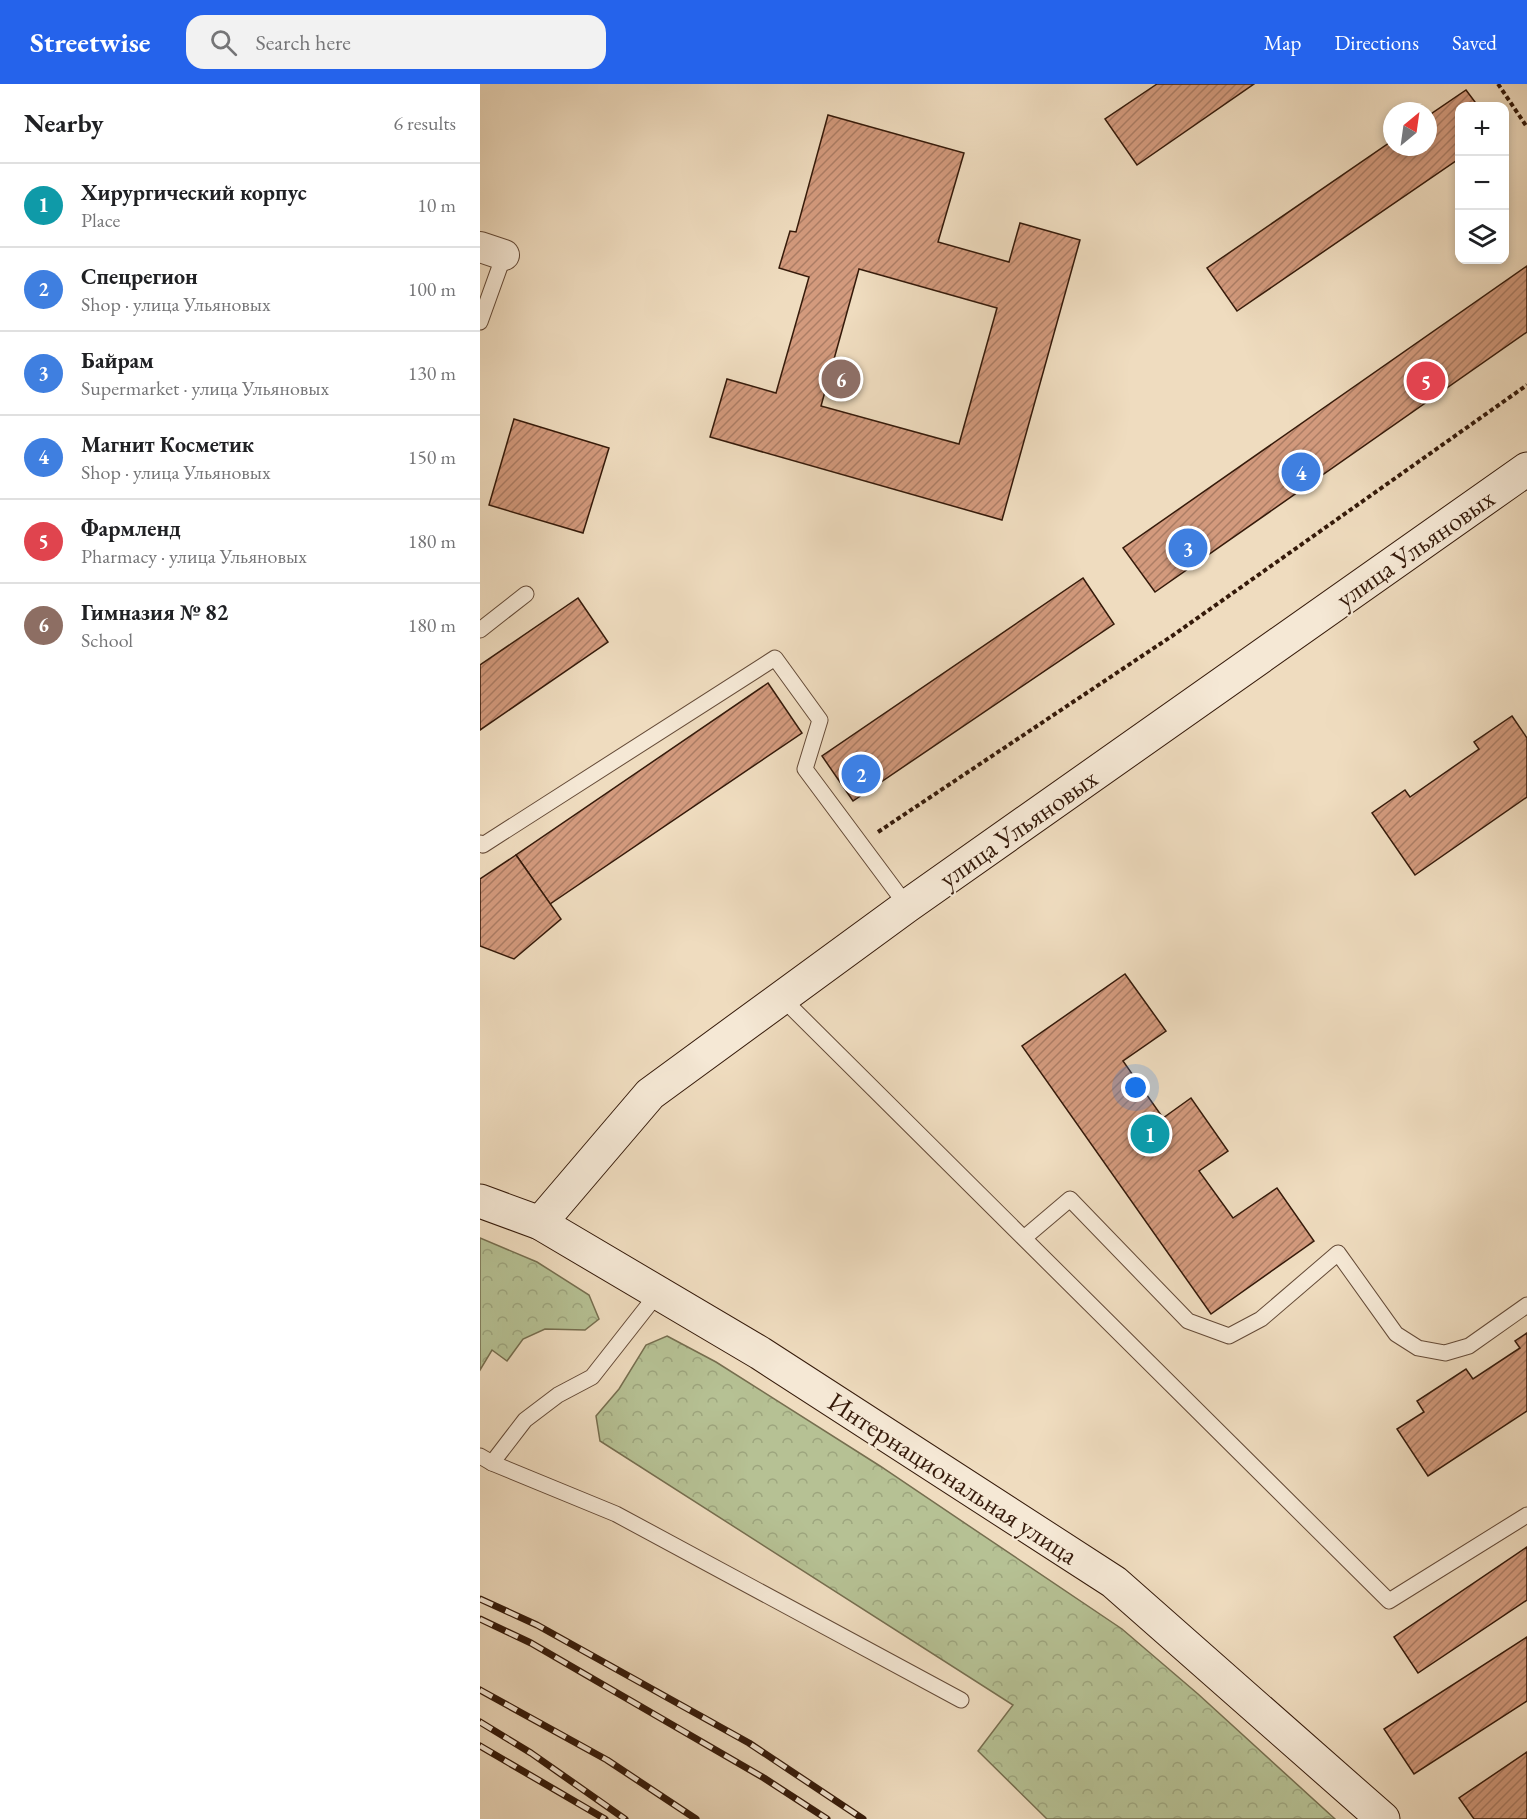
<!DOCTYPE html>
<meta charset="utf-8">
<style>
:root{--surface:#fff;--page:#f2f2f2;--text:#202124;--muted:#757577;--line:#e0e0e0;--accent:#2563eb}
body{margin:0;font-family:"EB Garamond",serif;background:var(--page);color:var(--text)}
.controls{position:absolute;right:18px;top:18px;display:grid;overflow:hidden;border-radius:12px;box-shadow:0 3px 9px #0003}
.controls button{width:54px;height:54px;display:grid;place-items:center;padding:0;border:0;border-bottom:2px solid var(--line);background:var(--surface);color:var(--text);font:30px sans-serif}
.compass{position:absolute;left:903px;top:18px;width:54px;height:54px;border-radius:50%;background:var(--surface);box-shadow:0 3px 9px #0003;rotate:29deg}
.you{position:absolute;left:656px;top:1004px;width:21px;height:21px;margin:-15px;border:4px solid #fff;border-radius:50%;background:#1a73e8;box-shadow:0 0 0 9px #1a73e833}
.badge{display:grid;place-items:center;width:39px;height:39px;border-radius:50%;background:var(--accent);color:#fff;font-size:20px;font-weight:700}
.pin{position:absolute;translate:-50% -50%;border:3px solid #fff;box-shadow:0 2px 6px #0006}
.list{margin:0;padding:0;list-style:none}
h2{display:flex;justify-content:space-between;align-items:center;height:78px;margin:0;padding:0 24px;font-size:26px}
h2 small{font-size:20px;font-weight:400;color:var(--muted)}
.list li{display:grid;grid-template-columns:39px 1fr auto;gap:18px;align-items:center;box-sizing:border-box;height:84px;padding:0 24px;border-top:2px solid var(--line)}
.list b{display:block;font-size:22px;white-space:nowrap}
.list p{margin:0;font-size:20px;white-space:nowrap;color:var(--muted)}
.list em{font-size:20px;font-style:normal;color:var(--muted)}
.icon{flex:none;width:33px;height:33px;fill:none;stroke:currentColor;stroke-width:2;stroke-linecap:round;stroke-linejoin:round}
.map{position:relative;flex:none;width:1047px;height:1735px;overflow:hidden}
header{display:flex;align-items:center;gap:36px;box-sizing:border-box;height:84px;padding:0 30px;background:var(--accent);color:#fff}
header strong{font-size:28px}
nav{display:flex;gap:33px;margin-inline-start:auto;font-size:21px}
.search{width:420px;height:54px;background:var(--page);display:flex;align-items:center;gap:15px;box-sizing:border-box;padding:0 21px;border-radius:18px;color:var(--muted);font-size:22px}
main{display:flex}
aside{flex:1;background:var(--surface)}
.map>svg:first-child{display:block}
.forest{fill:url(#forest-crowns);stroke:#766e4f;stroke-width:1.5}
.building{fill:url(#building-hatch);stroke:#351a0a;stroke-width:1.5;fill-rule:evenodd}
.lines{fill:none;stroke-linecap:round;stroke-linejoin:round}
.service-casing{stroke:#644a37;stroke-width:17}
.minor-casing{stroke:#644a37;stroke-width:32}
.secondary-casing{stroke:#351a0a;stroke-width:35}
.path{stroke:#351a0a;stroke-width:4;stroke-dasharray:4.5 3;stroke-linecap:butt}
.service{stroke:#f5e8d5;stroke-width:15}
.minor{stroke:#f5e8d5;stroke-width:30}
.secondary{stroke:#f5e8d5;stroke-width:33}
.rail-casing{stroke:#351a0a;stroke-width:7}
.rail{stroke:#f5e8d5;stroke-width:4.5;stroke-dasharray:14;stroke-linecap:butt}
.labels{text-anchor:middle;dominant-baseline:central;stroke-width:4.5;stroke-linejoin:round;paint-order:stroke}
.street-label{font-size:27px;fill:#351a0a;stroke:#f5e8d5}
</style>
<header>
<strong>Streetwise</strong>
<div class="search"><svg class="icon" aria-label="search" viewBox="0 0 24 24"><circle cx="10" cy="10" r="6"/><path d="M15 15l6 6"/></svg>Search here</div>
<nav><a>Map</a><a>Directions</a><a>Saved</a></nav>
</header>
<main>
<aside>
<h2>Nearby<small>6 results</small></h2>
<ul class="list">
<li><span class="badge" style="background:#0f9aa8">1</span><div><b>Хирургический корпус</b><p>Place</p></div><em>10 m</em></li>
<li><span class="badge" style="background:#3f7fe0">2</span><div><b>Спецрегион</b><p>Shop · улица Ульяновых</p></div><em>100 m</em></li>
<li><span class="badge" style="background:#3f7fe0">3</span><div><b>Байрам</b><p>Supermarket · улица Ульяновых</p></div><em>130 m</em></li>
<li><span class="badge" style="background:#3f7fe0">4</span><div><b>Магнит Косметик</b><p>Shop · улица Ульяновых</p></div><em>150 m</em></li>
<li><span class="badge" style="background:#e0444e">5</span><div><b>Фармленд</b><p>Pharmacy · улица Ульяновых</p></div><em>180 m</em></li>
<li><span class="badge" style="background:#8d6e63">6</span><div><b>Гимназия № 82</b><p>School</p></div><em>180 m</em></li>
</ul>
</aside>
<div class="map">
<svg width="1047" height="1735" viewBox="0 0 1047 1735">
<defs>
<pattern id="forest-crowns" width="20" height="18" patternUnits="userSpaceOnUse" patternTransform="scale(1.5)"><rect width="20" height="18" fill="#b6c194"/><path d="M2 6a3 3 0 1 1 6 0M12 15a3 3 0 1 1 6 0" fill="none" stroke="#9da57e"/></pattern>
<pattern id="building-hatch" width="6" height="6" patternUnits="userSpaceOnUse" patternTransform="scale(1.5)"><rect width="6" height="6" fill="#d39a7d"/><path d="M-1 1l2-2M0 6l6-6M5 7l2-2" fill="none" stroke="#ac7d65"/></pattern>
</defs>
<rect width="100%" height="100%" fill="#efdcbf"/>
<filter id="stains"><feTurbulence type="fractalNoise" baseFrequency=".00333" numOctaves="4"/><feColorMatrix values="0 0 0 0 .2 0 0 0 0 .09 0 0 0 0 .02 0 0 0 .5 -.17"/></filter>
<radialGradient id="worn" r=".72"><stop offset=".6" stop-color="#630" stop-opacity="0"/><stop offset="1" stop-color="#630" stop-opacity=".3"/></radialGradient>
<g class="forest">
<path d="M0,1154L57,1178L109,1211L119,1235L105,1246L65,1245L43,1255L27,1277L12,1266L0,1286Z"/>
<path d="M187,1252L236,1278L400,1382L642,1545L718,1610L855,1735H567L498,1667L533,1621L120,1357L116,1332L139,1305L166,1261Z"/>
</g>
<g class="building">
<path d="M677,0H774L657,81L625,35Z"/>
<path d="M986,6L998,22H980V74L757,227L727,184L912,57V63H948V32Z"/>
<path d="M348,31L484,69L458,158L529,178L540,139L600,156L522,436L230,353L247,295L296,309L329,193L299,184L310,147L316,148ZM379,185L517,224L479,360L341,322Z"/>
<path d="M1047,182V248L675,508L643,464Z"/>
<path d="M34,335L129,364L103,449L9,421Z"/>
<path d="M603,494L634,540L373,717L342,672Z"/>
<path d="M98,514L128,558L0,646V581Z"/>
<path d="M288,599L322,649L70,820L36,771Z"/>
<path d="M1032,632L1047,654V713L935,791L892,729L925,706L930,713L999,665L994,658Z"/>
<path d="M36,771L81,835L34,875L0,862V795Z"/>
<path d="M645,890L686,947L643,977L683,1034L711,1014L748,1067L719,1087L753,1134L797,1104L834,1157L731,1230L542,962Z"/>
<path d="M1047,1249V1327L948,1392L917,1345L944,1328L937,1317L986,1285L993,1295L1040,1264L1035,1257Z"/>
<path d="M1047,1463V1516L938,1589L914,1553Z"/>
<path d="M1047,1553V1617L934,1690L904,1645Z"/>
<path d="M1047,1668V1735H994L979,1714Z"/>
</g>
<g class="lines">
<defs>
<g id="service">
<path d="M0,238L24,171"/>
<path d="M0,546L46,510"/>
<path d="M0,759L3,761L295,574L340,636L325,685L427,822"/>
<path d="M302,914L909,1517L1047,1431"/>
<path d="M544,1154L590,1115L708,1237L749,1252L781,1235L858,1169L916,1250L938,1264L965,1269L989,1262L1047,1221"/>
<path d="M0,1372L12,1379L136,1430L481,1616"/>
<path d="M12,1379L45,1336L78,1311L112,1293L178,1209"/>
</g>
<path id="minor" d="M0,163L24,171"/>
<g id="secondary">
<path d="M0,1117L60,1139L280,1269L634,1498L903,1735"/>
<path d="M60,1139L170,1010L427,822L1047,385"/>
</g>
</defs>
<use href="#service" class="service-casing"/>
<use href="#minor" class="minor-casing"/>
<use href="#secondary" class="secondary-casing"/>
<g class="path">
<path d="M1018,0L1047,43"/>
<path d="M398,748L692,552L1047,301"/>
</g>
<use href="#service" class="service"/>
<use href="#minor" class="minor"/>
<use href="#secondary" class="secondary"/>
<defs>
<g id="rail">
<path d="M0,1515L57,1541L269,1659L383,1735"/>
<path d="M0,1535L51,1559L284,1694L347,1735"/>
<path d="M0,1606L127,1676L216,1735"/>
<path d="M0,1638L51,1669L145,1735"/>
<path d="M0,1662L125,1735"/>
</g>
</defs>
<use href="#rail" class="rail-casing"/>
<use href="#rail" class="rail"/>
</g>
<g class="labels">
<g class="street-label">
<text transform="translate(935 464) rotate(-35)">улица Ульяновых</text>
<text transform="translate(538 744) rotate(-35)">улица Ульяновых</text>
<text transform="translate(473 1394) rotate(33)">Интернациональная улица</text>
</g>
</g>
<rect width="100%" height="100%" filter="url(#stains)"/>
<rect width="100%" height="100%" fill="url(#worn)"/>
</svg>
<div class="controls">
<button>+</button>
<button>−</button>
<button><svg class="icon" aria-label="layers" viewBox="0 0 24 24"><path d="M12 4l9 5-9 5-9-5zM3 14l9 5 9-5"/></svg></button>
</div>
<svg class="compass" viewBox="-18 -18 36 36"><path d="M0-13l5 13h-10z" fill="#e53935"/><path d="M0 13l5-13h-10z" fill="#757577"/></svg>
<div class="you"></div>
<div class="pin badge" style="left:670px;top:1050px;background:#0f9aa8">1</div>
<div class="pin badge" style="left:381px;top:690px;background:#3f7fe0">2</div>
<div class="pin badge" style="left:708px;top:464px;background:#3f7fe0">3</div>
<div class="pin badge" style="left:821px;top:388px;background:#3f7fe0">4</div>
<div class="pin badge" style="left:946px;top:297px;background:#e0444e">5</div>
<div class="pin badge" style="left:361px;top:295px;background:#8d6e63">6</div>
</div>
</main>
